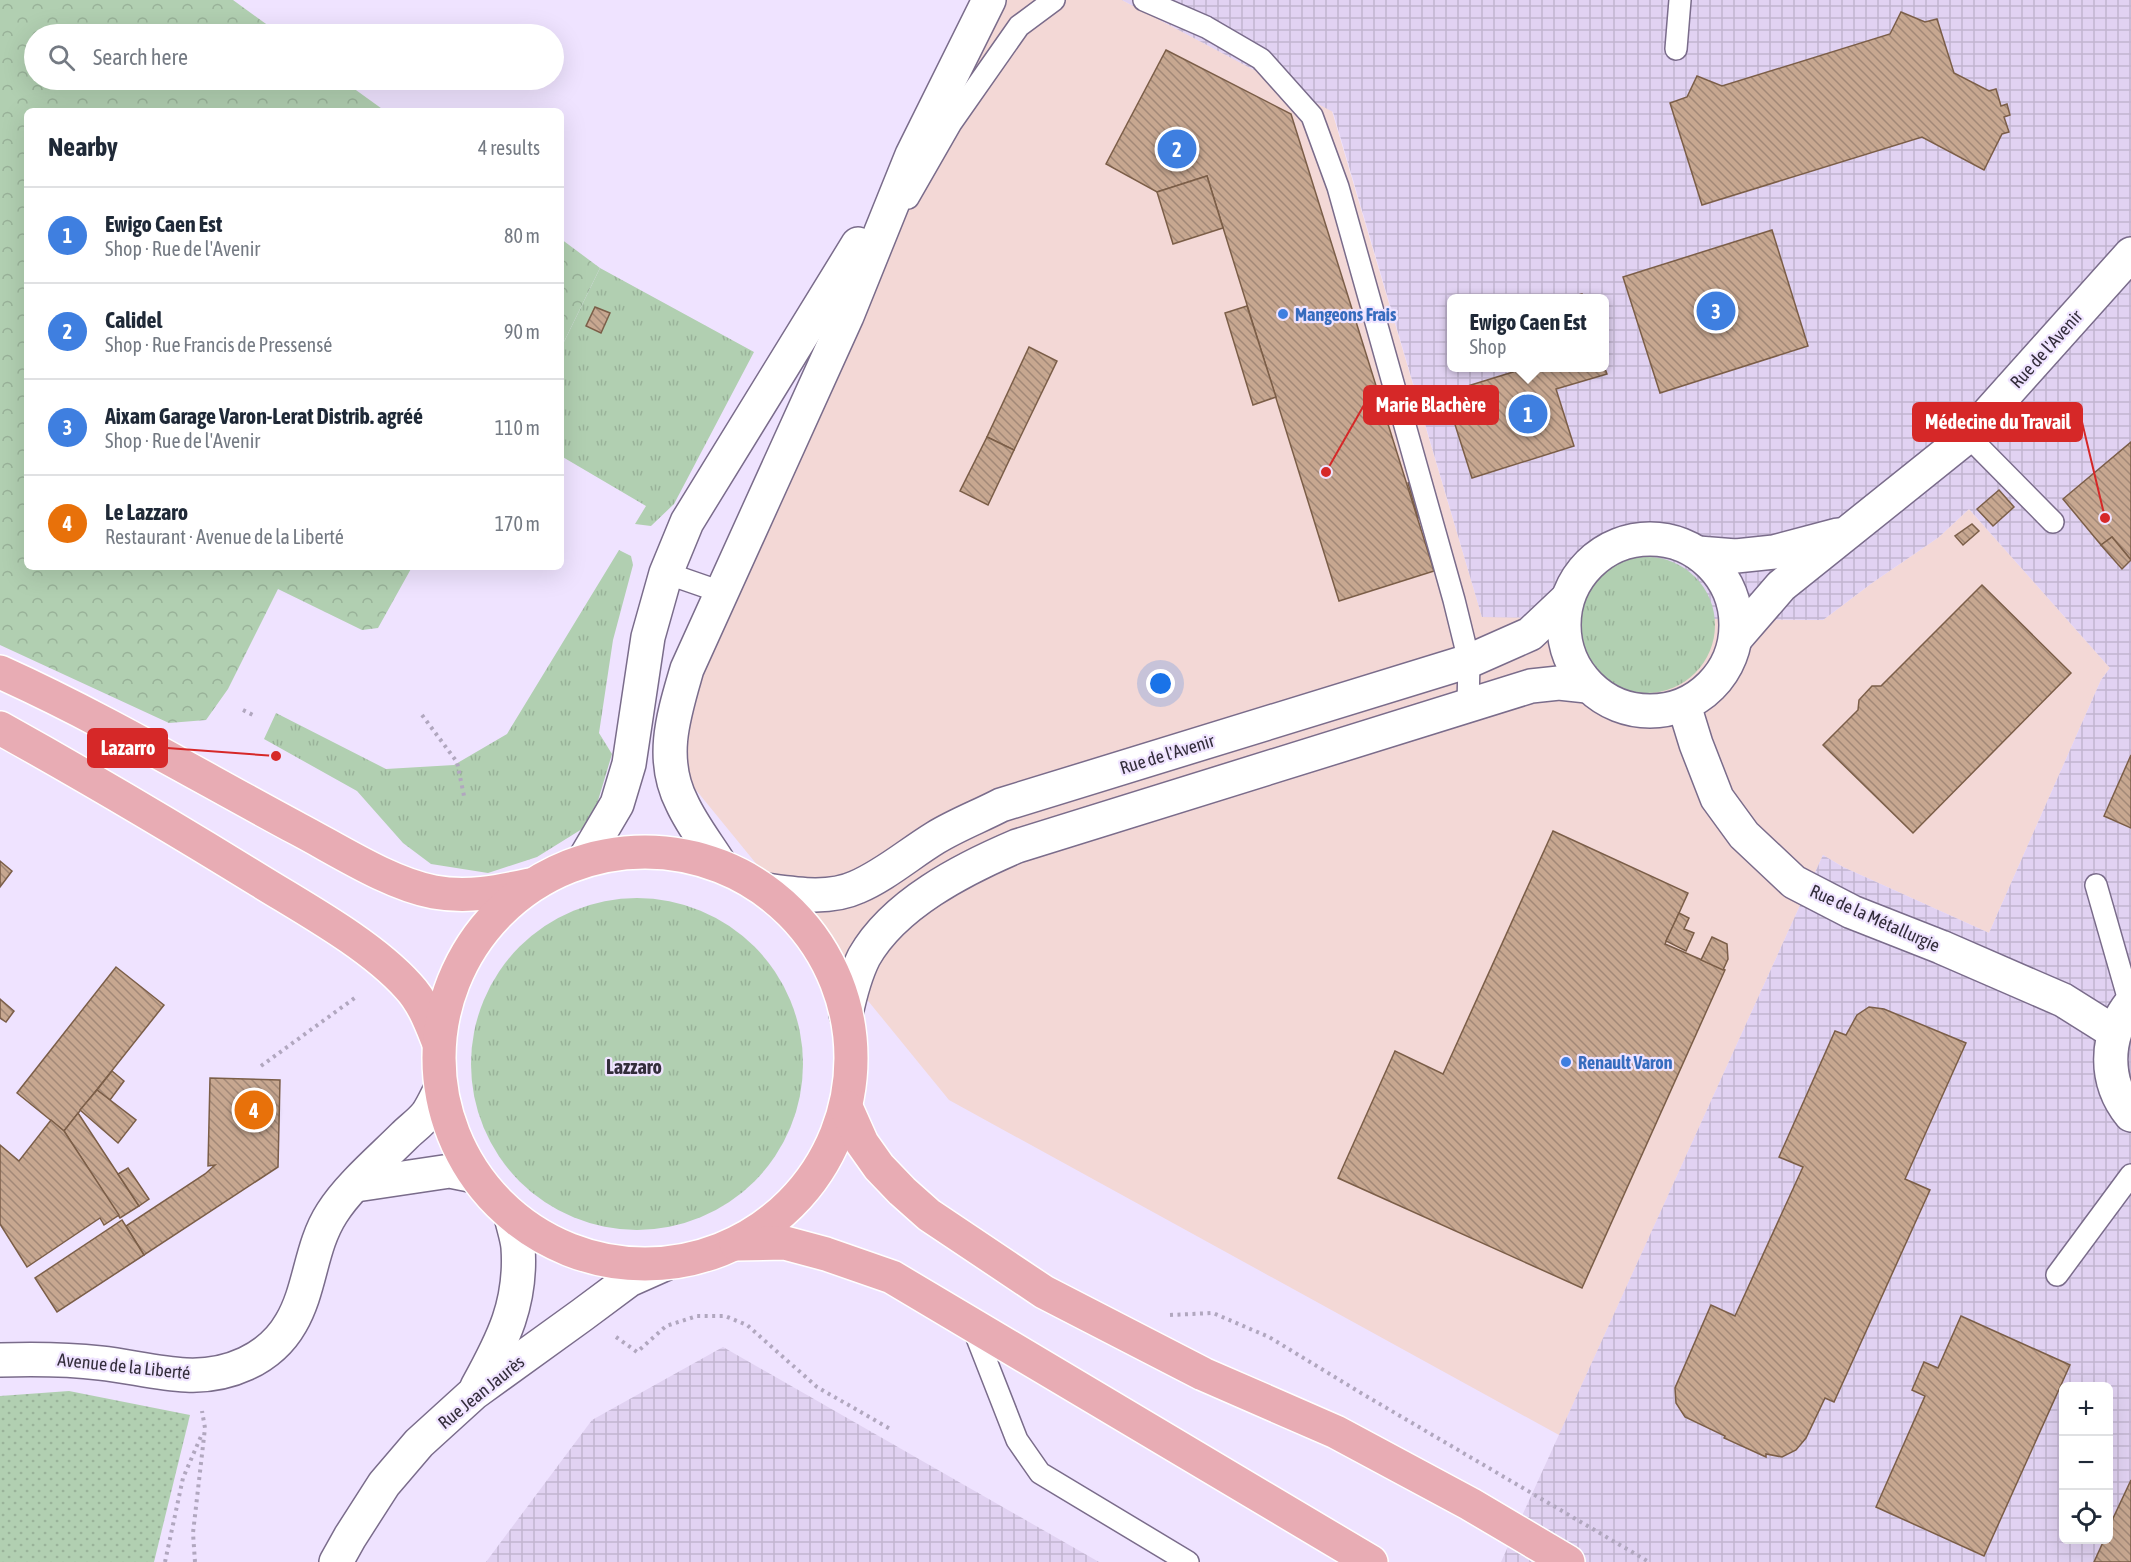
<!DOCTYPE html>
<meta charset="utf-8">
<style>
:root{--surface:#fff;--page:#f6f6f7;--text:#1f2937;--muted:#747a83;--line:#e0e1e3;--accent:#786031}
body{margin:0;font-family:"Asap Condensed",sans-serif;background:var(--page);color:var(--text)}
.controls{position:absolute;right:18px;bottom:18px;display:grid;overflow:hidden;border-radius:9px;box-shadow:0 6px 24px #0002}
.controls button{width:54px;height:54px;display:grid;place-items:center;padding:0;border:0;border-bottom:2px solid var(--line);background:var(--surface);color:var(--text);font:30px sans-serif}
.you{position:absolute;left:1161px;top:684px;width:21px;height:21px;margin:-15px;border:4px solid #fff;border-radius:50%;background:#1a73e8;box-shadow:0 0 0 9px #1a73e833}
.badge{display:grid;place-items:center;width:39px;height:39px;border-radius:50%;background:var(--accent);color:#fff;font-size:20px;font-weight:700}
.pin{position:absolute;translate:-50% -50%;border:3px solid #fff;box-shadow:0 2px 6px #0006}
.popup{position:absolute;left:1447px;top:294px;width:162px;height:78px;box-sizing:border-box;display:grid;place-content:center;border-radius:9px;background:var(--surface);filter:drop-shadow(0 2px 4px #0005);font-size:20px;white-space:nowrap;color:var(--muted)}
.popup b{font-size:22px;color:var(--text)}
.popup::after{content:'';position:absolute;left:50%;top:100%;margin-left:-12px;border:12px solid transparent;border-top-color:var(--surface)}
.list{margin:0;padding:0;list-style:none}
h2{display:flex;justify-content:space-between;align-items:center;height:78px;margin:0;padding:0 24px;font-size:26px}
h2 small{font-size:20px;font-weight:400;color:var(--muted)}
.list li{display:grid;grid-template-columns:39px 1fr auto;gap:18px;align-items:center;box-sizing:border-box;height:96px;padding:0 24px;border-top:2px solid var(--line)}
.list b{display:block;font-size:22px;white-space:nowrap}
.list p{margin:0;font-size:20px;white-space:nowrap;color:var(--muted)}
.list em{font-size:20px;font-style:normal;color:var(--muted)}
.icon{flex:none;width:33px;height:33px;fill:none;stroke:currentColor;stroke-width:2;stroke-linecap:round;stroke-linejoin:round}
.map{position:relative;flex:none;width:2131px;height:1562px;overflow:hidden}
.search{position:absolute;background:var(--surface);box-shadow:0 6px 24px #0002;left:24px;top:24px;width:540px;height:66px;display:flex;align-items:center;gap:15px;box-sizing:border-box;padding:0 21px;border-radius:33px;color:var(--muted);font-size:22px}
.panel{position:absolute;background:var(--surface);box-shadow:0 6px 24px #0002;left:24px;top:108px;width:540px;height:462px;border-radius:9px}
.map>svg:first-child{display:block}
.commercial{fill:#f3d8d6}
.industrial{fill:url(#industrial-grid);fill-rule:evenodd}
.grass{fill:url(#grass-tufts)}
.forest{fill:url(#forest-crowns)}
.park{fill:url(#park-dots)}
.building{fill:url(#building-back-hatch);stroke:#7b5e48;stroke-width:1.5}
.lines{fill:none;stroke-linecap:round;stroke-linejoin:round}
.service-casing{stroke:#7a6c8b;stroke-width:24}
.minor-casing{stroke:#7a6c8b;stroke-width:36}
.tertiary-casing{stroke:#7a6c8b;stroke-width:36}
.secondary-casing{stroke:#7a6c8b;stroke-width:36}
.primary-casing{stroke:#fff;stroke-width:36}
.path{stroke:#b1a7bf;stroke-width:4;stroke-dasharray:3 4.5;stroke-linecap:butt}
.service{stroke:#fff;stroke-width:21}
.minor{stroke:#fff;stroke-width:33}
.tertiary{stroke:#fff;stroke-width:33}
.secondary{stroke:#fff;stroke-width:33}
.primary{stroke:#e8acb4;stroke-width:33}
.shop-dot{fill:#3f7fe0;stroke:#efe3ff;stroke-width:2}
.labels{text-anchor:middle;dominant-baseline:central;stroke-width:4.5;stroke-linejoin:round;paint-order:stroke}
.shop-label{font-size:18px;font-weight:bold;fill:#366cbe;stroke:#efe3ff;text-anchor:start}
.street-label{font-size:18px;fill:#332d3b;stroke:#efe3ff}
.neighbourhood-label{font-size:20px;font-weight:bold;fill:#332d3b;stroke:#efe3ff}
.leader{fill:none;stroke:#d62828;stroke-width:2}
.callout-dot{fill:#d62828;stroke:#efe3ff;stroke-width:2}
.callout{fill:#d62828;stroke:#d62828;stroke-width:2}
.callout-label{font-size:20px;text-anchor:middle;font-weight:bold;fill:#fff}
</style>
<div class="map">
<svg width="2131" height="1562" viewBox="0 0 2131 1562">
<defs>
<pattern id="industrial-grid" width="8" height="8" patternUnits="userSpaceOnUse" patternTransform="scale(1.5)"><rect width="8" height="8" fill="#e1d2f2"/><path d="M0 4h8M4 0v8" fill="none" stroke="#c2b5d0"/></pattern>
<pattern id="grass-tufts" width="24" height="20" patternUnits="userSpaceOnUse" patternTransform="scale(1.5)"><rect width="24" height="20" fill="#b1cfb1"/><path d="M3 7l-1-3M5 7V3M7 7l1-3M15 17l-1-3M17 17v-4M19 17l1-3" fill="none" stroke="#99b299"/></pattern>
<pattern id="forest-crowns" width="20" height="18" patternUnits="userSpaceOnUse" patternTransform="scale(1.5)"><rect width="20" height="18" fill="#b1cfb1"/><path d="M2 6a3 3 0 1 1 6 0M12 15a3 3 0 1 1 6 0" fill="none" stroke="#99b299"/></pattern>
<pattern id="park-dots" width="8" height="8" patternUnits="userSpaceOnUse" patternTransform="scale(1.5)"><rect width="8" height="8" fill="#b1cfb1"/><path d="M2 2h.1M6 6h.1" fill="none" stroke="#99b299" stroke-width="1.8" stroke-linecap="round"/></pattern>
<pattern id="building-back-hatch" width="6" height="6" patternUnits="userSpaceOnUse" patternTransform="scale(1.5)"><rect width="6" height="6" fill="#c7a790"/><path d="M-1 5l2 2M0 0l6 6M5-1l2 2" fill="none" stroke="#a28877"/></pattern>
</defs>
<rect width="100%" height="100%" fill="#efe3ff"/>
<path class="commercial" d="M989,0H1122L1332,111L1482,617L1823,620L1872,583L1939,537L1969,509L2110,668L2101,680L1989,933L1843,867L1823,855L1559,1435L949,1100L687,779L688,701Z"/>
<g class="industrial">
<path d="M1122,0H2131V1562H1501L1823,855L1843,867L1989,933L2101,680L2110,668L1969,509L1939,537L1872,583L1823,620L1482,617L1333,112ZM1452,298H1604V368H1452ZM2064,1386H2108V1540H2064Z"/>
<path d="M723,1347L1099,1562H486L592,1420Z"/>
</g>
<g class="grass">
<path d="M600,268L754,352L674,504L651,526L635,524L646,506L561,456V348Z"/>
<path d="M619,550L631,556L633,565L613,640L599,733L612,754L597,804L582,829L537,857L488,873L431,864L403,843L357,791L264,739L276,713L386,769L454,765L507,734Z"/>
<circle cx="1647" cy="625" r="68"/>
<circle cx="637" cy="1064" r="166"/>
</g>
<g class="forest">
<path d="M0,0H233L280,34H34V80H342L385,111H27V567H412L378,628L362,630L278,589L228,689L206,720L169,723L0,645Z"/>
<path d="M561,239L600,268L561,348Z"/>
</g>
<path class="park" d="M69,1391L190,1415L154,1562H0V1396Z"/>
<g class="building">
<path d="M1901,12L1925,22L1937,19L1954,73L1989,91L1996,89L2001,106L2007,104L2010,115L2004,117L2009,132L2002,134L1984,170L1922,137L1702,205L1670,103L1687,97L1697,76L1722,86L1890,34Z"/>
<path d="M1166,50L1291,114L1434,571L1339,601L1207,176L1157,192L1106,164Z"/>
<path d="M1207,176L1223,228L1173,244L1157,192Z"/>
<path d="M1772,230L1808,346L1660,393L1623,277Z"/>
<path d="M1582,294L1583,298H1567Z"/>
<path d="M1247,306L1276,397L1253,405L1225,313Z"/>
<path d="M595,307L610,313L601,333L586,326Z"/>
<path d="M1029,347L1057,361L1014,450L987,437Z"/>
<path d="M1604,366L1607,374L1556,389L1574,446L1472,478L1445,393L1513,372L1511,368Z"/>
<path d="M987,437L1014,450L988,505L960,491Z"/>
<path d="M2131,442V560L2112,537L2101,545L2063,499Z"/>
<path d="M1418,480L1429,514L1418,518L1408,483Z"/>
<path d="M1999,490L2014,507L1993,526L1977,509Z"/>
<path d="M1972,524L1979,531L1963,545L1955,536Z"/>
<path d="M2112,537L2131,560L2122,569L2101,545Z"/>
<path d="M1982,585L2071,673L1913,833L1823,745L1858,710L1859,700L1872,686H1881Z"/>
<path d="M2131,755V828L2104,816Z"/>
<path d="M1553,831L1688,893L1665,944L1725,970L1582,1288L1338,1178L1395,1051L1443,1074Z"/>
<path d="M0,861L12,871L0,887Z"/>
<path d="M1679,913L1689,918L1684,929L1694,933L1686,951L1666,941Z"/>
<path d="M1712,937L1727,944L1728,959L1723,970L1701,960Z"/>
<path d="M116,967L164,1005L64,1131L17,1093Z"/>
<path d="M0,999L14,1011L6,1022L0,1018Z"/>
<path d="M1869,1007L1884,1009L1966,1043L1905,1179L1930,1190L1834,1402L1825,1398L1806,1438L1796,1450L1782,1457L1766,1454V1457L1724,1438L1725,1436L1685,1417L1676,1403L1675,1388L1711,1305L1735,1316L1803,1167L1779,1157L1835,1031L1846,1035L1857,1015Z"/>
<path d="M112,1071L124,1081L110,1100L97,1090Z"/>
<path d="M210,1078L280,1080L278,1167L144,1255L126,1226L205,1174L215,1165L208,1166Z"/>
<path d="M97,1090L136,1120L118,1143L80,1110Z"/>
<path d="M78,1113L139,1206L120,1218L64,1131Z"/>
<path d="M51,1120L64,1131L119,1215L104,1225L100,1218L27,1267L0,1224V1145L19,1161Z"/>
<path d="M128,1168L149,1199L139,1206L118,1174Z"/>
<path d="M122,1220L144,1255L57,1312L35,1278Z"/>
<path d="M1961,1316L2070,1365L1984,1556L1876,1507L1925,1396L1912,1390L1924,1362L1938,1368Z"/>
<path d="M2131,1480V1562H2094L2104,1540H2108V1529Z"/>
</g>
<g class="lines">
<defs>
<g id="service">
<path d="M1144,0L1206,27L1261,59L1312,116L1338,187L1454,600L1469,661L1468,706"/>
<path d="M1676,49L1680,0"/>
<path d="M908,198L951,123L1019,26L1054,0"/>
<path d="M1968,436L2053,522"/>
<path d="M666,573L721,592"/>
<path d="M2096,885L2130,1004"/>
<path d="M2057,1275L2131,1175"/>
<path d="M972,1325L1017,1440L1040,1473L1188,1562"/>
</g>
<g id="minor">
<circle cx="1650" cy="625" r="86"/>
<path d="M1698,553L1736,556L1774,552L1838,535"/>
<path d="M1736,638L1781,586L1968,436L2131,254"/>
<path d="M1684,705L1696,744L1717,798L1744,835L1794,882L1852,912L1941,947L2063,1000L2114,1032"/>
<path d="M766,890C795,894 829,900 857,887C885,875 909,854 935,838C956,825 980,816 1001,805L1469,661L1530,634L1566,600"/>
<path d="M2131,1003C2104,1037 2104,1082 2131,1115"/>
<path d="M846,1014C850,995 855,975 864,957C894,904 963,869 1017,846L1531,686L1559,683L1587,686"/>
</g>
<g id="tertiary">
<path d="M356,1185L450,1171L475,1176"/>
<path d="M0,1360C34,1359 66,1359 100,1363C129,1366 158,1374 186,1375C227,1377 270,1360 291,1323C311,1289 310,1247 332,1213C349,1186 381,1159 404,1136C411,1129 421,1122 427,1114C432,1107 436,1098 440,1090"/>
</g>
<g id="secondary">
<path d="M584,860L617,804L629,764L648,637L666,573L687,522L858,244"/>
<path d="M721,866C708,845 692,825 682,803C659,758 674,714 687,669L847,316L912,155L989,0"/>
<path d="M477,1387C503,1340 522,1303 518,1247C517,1237 513,1226 511,1216"/>
<path d="M336,1562L350,1537L384,1484L419,1443L474,1393L582,1315L629,1280L665,1264"/>
</g>
<g id="primary">
<path d="M0,672C102,718 199,776 298,829C338,850 390,884 434,892C467,898 498,892 529,885"/>
<path d="M0,728C88,777 174,828 260,881C307,910 371,945 408,986C423,1002 430,1021 438,1041"/>
<circle cx="645" cy="1058" r="206"/>
<path d="M846,1107L862,1143L879,1167L902,1191L929,1215L1044,1292L1203,1374L1336,1432L1470,1504L1568,1562"/>
<path d="M736,1244L785,1243L826,1254L892,1277L1371,1562"/>
</g>
</defs>
<use href="#service" class="service-casing"/>
<use href="#minor" class="minor-casing"/>
<use href="#tertiary" class="tertiary-casing"/>
<use href="#secondary" class="secondary-casing"/>
<use href="#primary" class="primary-casing"/>
<g class="path">
<path d="M243,710L255,716"/>
<path d="M422,715L457,762L464,796"/>
<path d="M261,1066L356,997"/>
<path d="M1170,1315L1213,1313L1269,1337L1361,1393L1649,1562"/>
<path d="M616,1337L637,1352L666,1326L697,1316H725L747,1325L817,1387L892,1430"/>
<path d="M165,1562L183,1478L202,1434"/>
<path d="M195,1562L193,1533L205,1428L202,1411"/>
</g>
<use href="#service" class="service"/>
<use href="#minor" class="minor"/>
<use href="#tertiary" class="tertiary"/>
<use href="#secondary" class="secondary"/>
<use href="#primary" class="primary"/>
</g>
<g class="shop-dot">
<circle cx="1283" cy="314" r="6"/>
<circle cx="1566" cy="1062" r="6"/>
</g>
<g class="labels">
<g class="shop-label">
<text x="1295" y="314">Mangeons Frais</text>
<text x="1578" y="1062">Renault Varon</text>
</g>
<g class="street-label">
<text transform="translate(2046 349) rotate(-48)">Rue de l'Avenir</text>
<text transform="translate(1167 754) rotate(-17)">Rue de l'Avenir</text>
<text transform="translate(1875 918) rotate(24)">Rue de la Métallurgie</text>
<text transform="translate(124 1366) rotate(6)">Avenue de la Liberté</text>
<text transform="translate(481 1392) rotate(-39)">Rue Jean Jaurès</text>
</g>
<g class="neighbourhood-label">
<text x="634" y="1066">Lazzaro</text>
</g>
</g>
<path class="leader" d="M1326 472L1364 405M2105 518L2082 422M276 756L167 748"/>
<g class="callout-dot">
<circle cx="1326" cy="472" r="6"/>
<circle cx="2105" cy="518" r="6"/>
<circle cx="276" cy="756" r="6"/>
</g>
<g class="callout">
<rect x="1364" y="386" width="134" height="38" rx="6"/>
<rect x="1913" y="403" width="169" height="38" rx="6"/>
<rect x="88" y="729" width="79" height="38" rx="6"/>
</g>
<g class="callout-label">
<text x="1431" y="412">Marie Blachère</text>
<text x="1998" y="429">Médecine du Travail</text>
<text x="128" y="755">Lazarro</text>
</g>
</svg>
<div class="controls">
<button>+</button>
<button>−</button>
<button><svg class="icon" aria-label="locate" viewBox="0 0 24 24"><circle cx="12" cy="12" r="6"/><path d="M12 2v4M12 18v4M2 12h4M18 12h4"/></svg></button>
</div>
<div class="you"></div>
<div class="pin badge" style="left:1528px;top:414px;background:#3f7fe0">1</div>
<div class="popup"><b>Ewigo Caen Est</b>Shop</div>
<div class="pin badge" style="left:1177px;top:149px;background:#3f7fe0">2</div>
<div class="pin badge" style="left:1716px;top:311px;background:#3f7fe0">3</div>
<div class="pin badge" style="left:254px;top:1110px;background:#e8710a">4</div>
<div class="search"><svg class="icon" aria-label="search" viewBox="0 0 24 24"><circle cx="10" cy="10" r="6"/><path d="M15 15l6 6"/></svg>Search here</div>
<section class="panel">
<h2>Nearby<small>4 results</small></h2>
<ul class="list">
<li><span class="badge" style="background:#3f7fe0">1</span><div><b>Ewigo Caen Est</b><p>Shop · Rue de l'Avenir</p></div><em>80 m</em></li>
<li><span class="badge" style="background:#3f7fe0">2</span><div><b>Calidel</b><p>Shop · Rue Francis de Pressensé</p></div><em>90 m</em></li>
<li><span class="badge" style="background:#3f7fe0">3</span><div><b>Aixam Garage Varon-Lerat Distrib. agréé</b><p>Shop · Rue de l'Avenir</p></div><em>110 m</em></li>
<li><span class="badge" style="background:#e8710a">4</span><div><b>Le Lazzaro</b><p>Restaurant · Avenue de la Liberté</p></div><em>170 m</em></li>
</ul>
</section>
</div>
